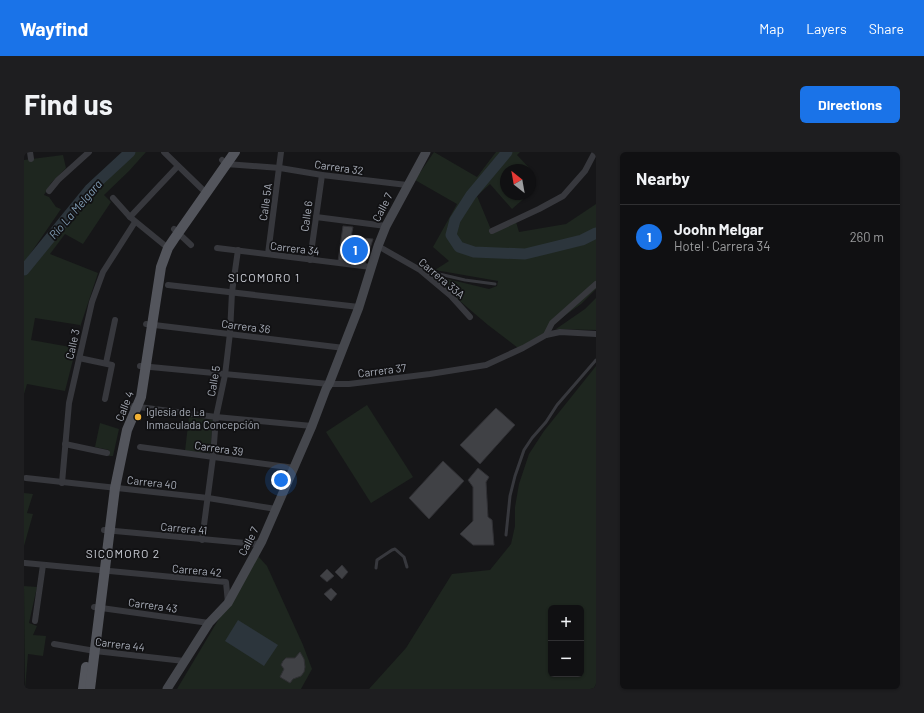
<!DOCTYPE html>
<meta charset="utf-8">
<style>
:root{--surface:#101012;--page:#1e1e20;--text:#f1f3f6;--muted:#9c9d9f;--line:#303032;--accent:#1a73e8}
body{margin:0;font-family:Barlow,sans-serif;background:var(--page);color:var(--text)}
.controls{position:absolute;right:12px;bottom:12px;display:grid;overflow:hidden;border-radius:6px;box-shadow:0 1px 3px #0004}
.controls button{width:36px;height:36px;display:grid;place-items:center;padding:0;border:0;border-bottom:1px solid var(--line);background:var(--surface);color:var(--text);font:20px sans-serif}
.compass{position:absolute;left:476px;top:12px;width:36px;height:36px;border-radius:50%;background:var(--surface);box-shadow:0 1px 3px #0004;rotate:329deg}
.you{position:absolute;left:257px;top:328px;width:14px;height:14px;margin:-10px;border:3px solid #fff;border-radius:50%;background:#1a73e8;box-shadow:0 0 0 6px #1a73e833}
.badge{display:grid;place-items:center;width:26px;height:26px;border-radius:50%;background:var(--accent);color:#fff;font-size:13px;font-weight:700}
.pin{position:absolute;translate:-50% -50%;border:2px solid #fff;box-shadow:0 1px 4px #0006}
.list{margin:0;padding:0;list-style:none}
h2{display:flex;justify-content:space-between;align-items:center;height:52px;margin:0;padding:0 16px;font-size:17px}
h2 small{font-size:13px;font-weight:400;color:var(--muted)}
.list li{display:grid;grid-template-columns:26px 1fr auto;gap:12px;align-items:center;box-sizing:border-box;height:64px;padding:0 16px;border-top:1px solid var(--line)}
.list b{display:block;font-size:15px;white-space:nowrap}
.list p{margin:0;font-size:13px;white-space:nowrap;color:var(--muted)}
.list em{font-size:13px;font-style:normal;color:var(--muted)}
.map{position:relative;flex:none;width:572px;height:537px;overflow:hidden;border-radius:6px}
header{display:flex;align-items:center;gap:24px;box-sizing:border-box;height:56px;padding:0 20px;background:var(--accent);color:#fff}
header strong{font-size:19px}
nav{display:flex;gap:22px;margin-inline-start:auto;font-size:14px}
.intro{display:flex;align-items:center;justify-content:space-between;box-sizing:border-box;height:96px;padding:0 24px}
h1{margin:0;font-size:28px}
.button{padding:10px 18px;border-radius:6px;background:var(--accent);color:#fff;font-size:14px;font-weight:700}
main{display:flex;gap:24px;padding:0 24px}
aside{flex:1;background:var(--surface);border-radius:6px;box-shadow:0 1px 3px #0004}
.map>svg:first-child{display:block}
.green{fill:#1e261f;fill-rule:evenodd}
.water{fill:#2c353c}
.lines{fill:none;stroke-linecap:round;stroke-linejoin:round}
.river{stroke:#2c353c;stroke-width:11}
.building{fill:#404145;stroke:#303034}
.lane{stroke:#37383d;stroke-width:3}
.street{stroke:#37383d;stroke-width:6}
.secondary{stroke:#45474d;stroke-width:9}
.primary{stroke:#53555c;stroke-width:10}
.poi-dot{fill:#f2b134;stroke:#111113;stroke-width:1.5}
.labels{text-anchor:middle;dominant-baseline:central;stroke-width:3.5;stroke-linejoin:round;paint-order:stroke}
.street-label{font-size:11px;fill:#a8adb8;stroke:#111113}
.poi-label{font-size:11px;fill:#a8adb8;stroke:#111113;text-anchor:start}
.water-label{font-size:12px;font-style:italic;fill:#7f9bb3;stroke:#111113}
.neighbourhood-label{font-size:12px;letter-spacing:1px;fill:#c9ccd4;stroke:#111113}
</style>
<header>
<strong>Wayfind</strong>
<nav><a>Map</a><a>Layers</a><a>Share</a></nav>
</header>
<div class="intro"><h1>Find us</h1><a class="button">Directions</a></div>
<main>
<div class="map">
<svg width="572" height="537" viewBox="0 0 572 537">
<rect width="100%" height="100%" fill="#161618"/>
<g class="green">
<path d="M109,0H122L105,19L80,43L87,50L59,92L41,82L26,102L74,121L56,175V173L11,166L7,188L52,196L41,239L3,232L0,242V124L66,40Z"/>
<path d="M410,0L453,25L472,0H496L493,3L508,19L506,21V18H482V42H505L488,57L466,32L453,44L468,80L492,70L495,80L542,72L572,52V137L557,152L536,167L520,182L494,196L464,173L410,127L411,124L465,137L473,134L474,129L411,118L425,109L409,95L433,52L391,28Z"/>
<path d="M39,3L42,16L27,31L20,43L25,45L32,55L37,57L0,111V8Z"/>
<path d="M572,146V178L532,177L561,157Z"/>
<path d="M572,214V537H345L382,496L428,422L466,418L487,392L491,374V355L495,332L505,302L520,279ZM527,456H557V522H527Z"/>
<path d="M343,253L389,325L347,351L302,280Z"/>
<path d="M165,265L189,268L186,301L161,299Z"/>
<path d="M76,271L95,277L89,304H85V298L71,295Z"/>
<path d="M0,341L9,342L3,361L9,362L0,394Z"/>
<path d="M233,403L243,414L279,493L288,517L277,537H153Z"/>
<path d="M0,434L13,435L5,471L13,474L9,483L22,484L19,504L4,502L1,537Z"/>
</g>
<path class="water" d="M214,468L254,493L240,514L201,489Z"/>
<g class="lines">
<g class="river">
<path d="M483,0L447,43L431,68L427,83L435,95L450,100L501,102L558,88L572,81"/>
<path d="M0,118L66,37L106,0"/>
</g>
</g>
<g class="building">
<path d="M319,74L329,75L327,85L349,87L341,112L314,109Z"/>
<path d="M472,256L491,273L456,312L436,293Z"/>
<path d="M419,309L440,329L405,367L385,346Z"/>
<path d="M454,316L465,325L462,330L464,365L468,368L470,393H449L436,382L449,369V335L444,328Z"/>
<path d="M318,413L324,420L318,427L311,420Z"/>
<path d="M303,417L310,424L303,430L296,424Z"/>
<path d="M307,436L313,442L307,449L300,442Z"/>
<path d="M276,500L280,507L281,515L280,520L277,524L269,527L266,531L256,525L260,517L257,513L259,509L262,506H271Z"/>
</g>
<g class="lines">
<g class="lane">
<path d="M398,118L441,128L471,132"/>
<path d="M482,383L486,344L491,324L500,298L508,286L522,270L533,253L572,208"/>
<path d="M352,416L353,408L368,398L371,397L380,405L383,415"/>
</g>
<g class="street">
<path d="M6,0L7,7"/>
<path d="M140,0L178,37"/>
<path d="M198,8L202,12L256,16L298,23L383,33"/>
<path d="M25,39L34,28L65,0"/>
<path d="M89,46L106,65L144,96"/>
<path d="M106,65L154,14"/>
<path d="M292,65L362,74"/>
<path d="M150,77L167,93"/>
<path d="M468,79L515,57L539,44L561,19L571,0"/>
<path d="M354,94L396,118L427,144L446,165"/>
<path d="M193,96L347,115"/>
<path d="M244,102L257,0"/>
<path d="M286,108L298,23"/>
<path d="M144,133L335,155"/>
<path d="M122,172L320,196"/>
<path d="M522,183L536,180L572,182"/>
<path d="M55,206L88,213L81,247"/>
<path d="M82,211L91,168"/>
<path d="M116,214L305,232H325L406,222L462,213L499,196L522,183L528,171L572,132"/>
<path d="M107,254L192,265L288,274"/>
<path d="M41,292L83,301"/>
<path d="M116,295L271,316"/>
<path d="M2,326L184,346L252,357"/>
<path d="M38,331L45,251L68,150L79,120L111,70"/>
<path d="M80,378L232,392L238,389"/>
<path d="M178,388L189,305L192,265L201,223L206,181L208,140L214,98"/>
<path d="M1,411L202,430L204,451"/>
<path d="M70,455L185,471"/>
<path d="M11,469L19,413"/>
<path d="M30,492L71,499L160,509"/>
</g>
<path class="secondary" d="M143,537L185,471L204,451L238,389L288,274L302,237L305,232L335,155L354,94L362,74L402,0"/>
<g class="primary">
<path d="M59,537L62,515"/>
<path d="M66,537L91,336L103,278L117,245L137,115L144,96L150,87L211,0"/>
</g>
</g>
<circle class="poi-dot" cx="114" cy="265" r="4"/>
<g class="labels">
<g class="street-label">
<text transform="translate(315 15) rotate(8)">Carrera 32</text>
<text transform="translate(241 50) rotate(-82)">Calle 5A</text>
<text transform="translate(358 55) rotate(-63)">Calle 7</text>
<text transform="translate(282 64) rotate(-82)">Calle 6</text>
<text transform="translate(271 96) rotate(7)">Carrera 34</text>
<text transform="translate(418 126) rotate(40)">Carrera 33A</text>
<text transform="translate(222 174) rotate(7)">Carrera 36</text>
<text transform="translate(48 192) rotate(-77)">Calle 3</text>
<text transform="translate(358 218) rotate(-7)">Carrera 37</text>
<text transform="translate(189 229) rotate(-80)">Calle 5</text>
<text transform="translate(100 254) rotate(-69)">Calle 4</text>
<text transform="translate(195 296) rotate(8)">Carrera 39</text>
<text transform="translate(128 330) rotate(6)">Carrera 40</text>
<text transform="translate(160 376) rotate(5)">Carrera 41</text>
<text transform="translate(224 389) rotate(-63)">Calle 7</text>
<text transform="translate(173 418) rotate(5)">Carrera 42</text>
<text transform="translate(129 453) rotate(8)">Carrera 43</text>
<text transform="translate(96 492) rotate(7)">Carrera 44</text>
</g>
<g class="poi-label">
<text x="122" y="259">Iglesia de La<tspan x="122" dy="13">Inmaculada Concepción</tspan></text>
</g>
<g class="water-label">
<text transform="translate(51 57) rotate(-49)">Río La Melgara</text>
</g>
<g class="neighbourhood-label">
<text x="240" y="125">SICOMORO 1</text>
<text x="99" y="401">SICOMORO 2</text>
</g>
</g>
</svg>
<div class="controls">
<button>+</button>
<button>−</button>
</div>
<svg class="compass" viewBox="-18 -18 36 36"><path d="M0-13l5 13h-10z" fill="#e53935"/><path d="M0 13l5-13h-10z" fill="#9c9d9f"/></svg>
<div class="you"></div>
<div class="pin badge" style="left:331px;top:98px">1</div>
</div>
<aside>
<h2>Nearby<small></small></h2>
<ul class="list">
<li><span class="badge">1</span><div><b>Joohn Melgar</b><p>Hotel · Carrera 34</p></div><em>260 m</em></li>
</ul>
</aside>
</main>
